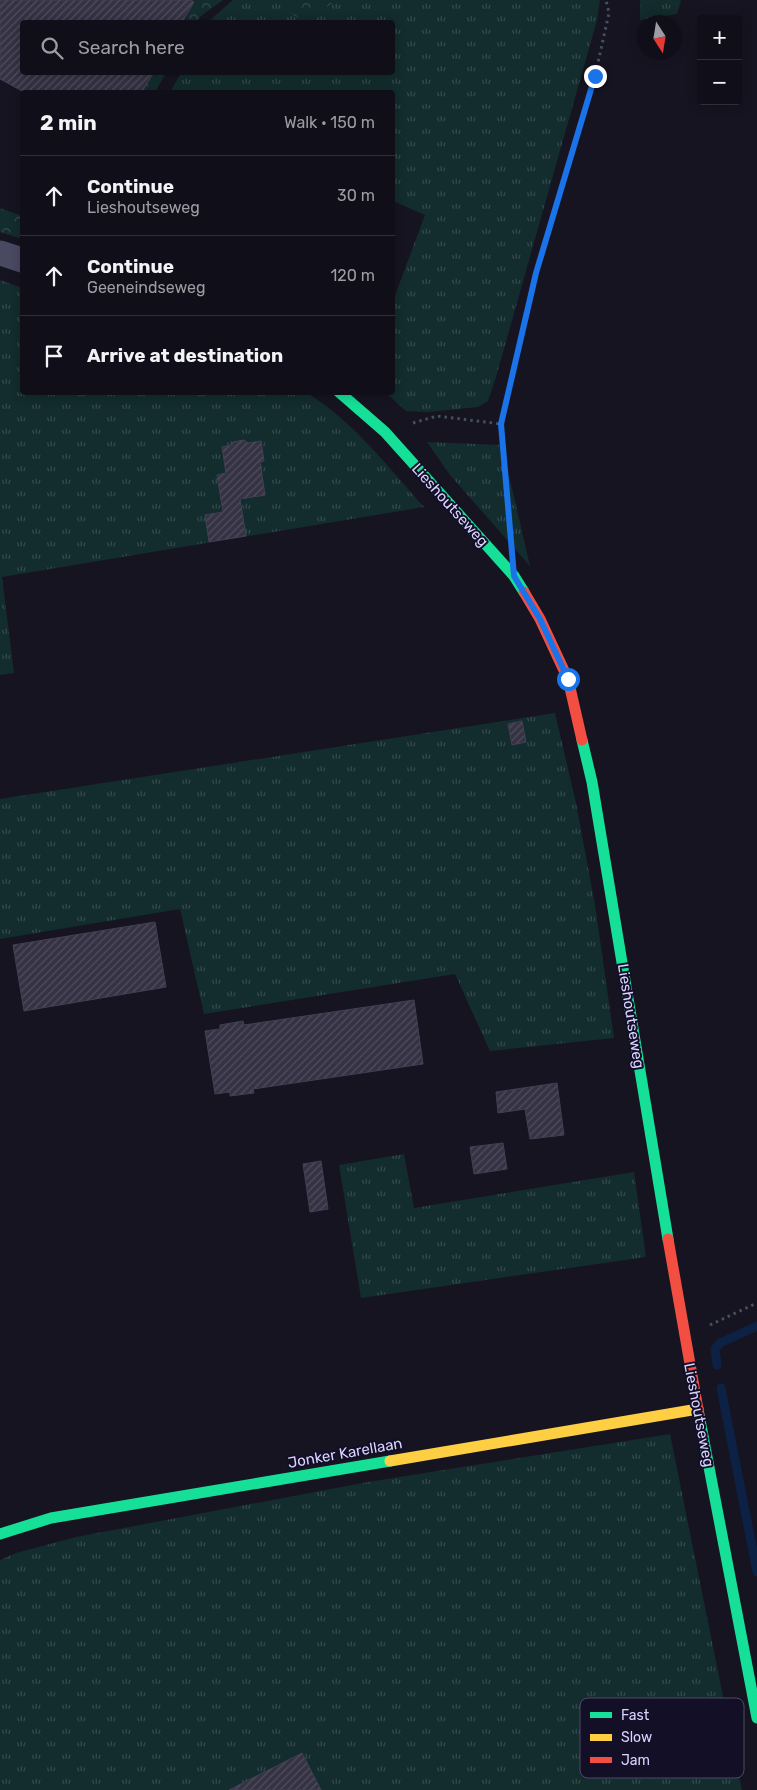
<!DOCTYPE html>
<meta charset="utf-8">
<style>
:root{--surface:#100f19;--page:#191822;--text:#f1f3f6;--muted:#9c9ca2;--line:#302f38}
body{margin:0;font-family:Rubik,sans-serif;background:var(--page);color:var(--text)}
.controls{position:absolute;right:15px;top:15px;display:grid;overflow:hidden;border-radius:5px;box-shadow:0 2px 12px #0003}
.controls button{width:45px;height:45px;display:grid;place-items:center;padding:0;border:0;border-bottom:1px solid var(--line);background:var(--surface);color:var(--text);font:25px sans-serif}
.compass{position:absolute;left:637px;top:15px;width:45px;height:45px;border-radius:50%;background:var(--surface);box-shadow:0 2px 12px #0003;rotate:168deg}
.stop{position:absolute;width:15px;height:15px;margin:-11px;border:4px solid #1a73e8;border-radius:50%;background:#fff}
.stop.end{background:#1a73e8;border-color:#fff;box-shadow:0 1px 5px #0008}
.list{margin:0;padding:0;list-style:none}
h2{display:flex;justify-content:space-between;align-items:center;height:65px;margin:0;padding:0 20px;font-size:21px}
h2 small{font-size:16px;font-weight:400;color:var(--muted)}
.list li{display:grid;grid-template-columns:32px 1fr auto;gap:15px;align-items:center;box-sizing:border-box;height:80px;padding:0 20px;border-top:1px solid var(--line)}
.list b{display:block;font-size:19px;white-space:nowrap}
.list p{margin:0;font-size:16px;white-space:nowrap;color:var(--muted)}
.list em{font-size:16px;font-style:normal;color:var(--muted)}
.icon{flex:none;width:28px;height:28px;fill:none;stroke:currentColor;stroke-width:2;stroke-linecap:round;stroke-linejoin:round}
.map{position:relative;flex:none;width:757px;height:1790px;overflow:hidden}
.search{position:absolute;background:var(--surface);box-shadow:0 2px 12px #0003;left:20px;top:20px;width:375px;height:55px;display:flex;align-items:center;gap:12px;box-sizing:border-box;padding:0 18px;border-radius:5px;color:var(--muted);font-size:19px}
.panel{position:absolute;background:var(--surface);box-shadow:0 2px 12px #0003;left:20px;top:90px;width:375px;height:305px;border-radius:5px}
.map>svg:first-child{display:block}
.grass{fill:url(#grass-tufts)}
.forest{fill:url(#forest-crowns)}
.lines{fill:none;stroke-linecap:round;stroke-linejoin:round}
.stream{stroke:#0d2144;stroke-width:9}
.building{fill:url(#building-hatch);stroke:#433f54}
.path{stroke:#44505f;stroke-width:3;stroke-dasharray:2.5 4;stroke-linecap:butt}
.street{stroke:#4a4962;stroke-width:25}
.fast{stroke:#16e098;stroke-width:11}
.slow{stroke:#ffcf43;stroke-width:11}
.jam{stroke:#f24e42;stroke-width:11}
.route{stroke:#1a73e8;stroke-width:6}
.labels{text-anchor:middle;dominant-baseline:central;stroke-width:4;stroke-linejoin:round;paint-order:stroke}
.street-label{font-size:15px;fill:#d9d4ff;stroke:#130f26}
.key{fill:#130f26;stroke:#4e4a67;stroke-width:1}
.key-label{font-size:14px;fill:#d9d4ff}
</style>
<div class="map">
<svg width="757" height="1790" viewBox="0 0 757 1790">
<defs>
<pattern id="grass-tufts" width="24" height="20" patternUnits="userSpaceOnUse" patternTransform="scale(1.25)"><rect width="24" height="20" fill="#132c2d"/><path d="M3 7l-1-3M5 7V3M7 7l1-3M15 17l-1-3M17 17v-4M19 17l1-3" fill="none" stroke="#354a4c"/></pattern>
<pattern id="forest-crowns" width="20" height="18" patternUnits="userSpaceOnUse" patternTransform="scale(1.25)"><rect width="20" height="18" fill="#132c2d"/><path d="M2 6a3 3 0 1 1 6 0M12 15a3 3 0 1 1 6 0" fill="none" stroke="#354a4c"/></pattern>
<pattern id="building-hatch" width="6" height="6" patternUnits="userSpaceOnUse" patternTransform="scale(1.25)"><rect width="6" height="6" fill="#343243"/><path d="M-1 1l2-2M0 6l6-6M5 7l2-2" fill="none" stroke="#514f5f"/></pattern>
</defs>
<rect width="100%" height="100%" fill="#161421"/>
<g class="grass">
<path d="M233,0H288L304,22H208Z"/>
<path d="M337,0H600L597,20L496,377L488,401L478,407L428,412L406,411L386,393L392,392L393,301L425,215L393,201L392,92H170L181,73L392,72V22H305Z"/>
<path d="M640,0H681L677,14L640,20Z"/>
<path d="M0,280L22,288V392L307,393C353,421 388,467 424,507L2,577L14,673L0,675Z"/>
<path d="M427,442L502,445L530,566L450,475Z"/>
<path d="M555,713L576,803L595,905L614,1038L490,1051L455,974L204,1014L180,909L0,939V799Z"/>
<path d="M404,1154L414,1208L634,1172L646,1257L361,1298L339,1165Z"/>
<path d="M670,1434L742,1790H0V1560L16,1553L76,1537L368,1482Z"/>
</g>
<g class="forest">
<path d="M184,0H223L201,16L197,22H168Z"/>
<path d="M283,0H337L305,22L292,14Z"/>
<path d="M137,73H166L155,92H125Z"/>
<path d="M0,208L22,216V239L0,232Z"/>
</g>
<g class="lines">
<g class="stream">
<path d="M717,1365L715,1349L720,1343L757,1326"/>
<path d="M721,1388L757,1572"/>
</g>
</g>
<g class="building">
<path d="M0,0H191L194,2L182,22H22V72H154L142,92H24L0,79Z"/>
<path d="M244,440L248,443L261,441L264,461L260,462L265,495L240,499L246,536L209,542L205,515L223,512L217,475L226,473L222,447L231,445L233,442Z"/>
<path d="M522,721L526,742L512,745L508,724Z"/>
<path d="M155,922L166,987L24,1011L13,945Z"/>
<path d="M414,1000L423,1064L253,1089L254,1093L230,1096V1092L215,1094L205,1031L220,1029V1025L243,1021L244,1025Z"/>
<path d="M557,1083L564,1135L530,1139L525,1109L498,1113L496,1092Z"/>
<path d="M503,1143L507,1169L474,1174L470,1147Z"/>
<path d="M321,1161L328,1209L310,1212L303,1164Z"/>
<path d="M302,1753L321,1790H229Z"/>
</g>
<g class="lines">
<g class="path">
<path d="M413,423L437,416L501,424"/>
<path d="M510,529L501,424L537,273L595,76L609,13L606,0"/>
<path d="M710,1325L757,1303"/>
</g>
<path class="street" d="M0,253L22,260"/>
<g class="fast">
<path d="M339,392L385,432L514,576L524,592"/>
<path d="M582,740L592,782L668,1239"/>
<path d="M699,1415L757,1718"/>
<path d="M0,1534L51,1518L390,1461"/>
</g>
<path class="slow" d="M390,1461L698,1409"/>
<g class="jam">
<path d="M524,592L540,619L568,679L582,740"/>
<path d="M668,1239L699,1415"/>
</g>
</g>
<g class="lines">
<path class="route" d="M568,679L540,619L514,576L501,424L536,273L595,76"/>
</g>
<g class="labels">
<g class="street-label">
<text transform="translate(450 505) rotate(48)">Lieshoutseweg</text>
<text transform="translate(631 1016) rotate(81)">Lieshoutseweg</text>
<text transform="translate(699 1415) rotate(79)">Lieshoutseweg</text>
<text transform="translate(345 1453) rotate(-10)">Jonker Karellaan</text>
</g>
</g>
<rect x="580" y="1698" width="164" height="80" rx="8" class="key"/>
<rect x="590" y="1712" width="22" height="6" fill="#16e098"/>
<rect x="590" y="1734" width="22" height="7" fill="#ffcf43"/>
<rect x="590" y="1757" width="22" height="6" fill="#f24e42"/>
<g class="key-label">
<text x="621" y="1720">Fast</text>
<text x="621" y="1742">Slow</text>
<text x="621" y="1765">Jam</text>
</g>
</svg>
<div class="controls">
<button>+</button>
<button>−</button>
</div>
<svg class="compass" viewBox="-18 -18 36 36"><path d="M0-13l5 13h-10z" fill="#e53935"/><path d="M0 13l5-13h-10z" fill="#9c9ca2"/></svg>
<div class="stop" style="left:568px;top:679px"></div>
<div class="stop end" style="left:595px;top:76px"></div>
<div class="search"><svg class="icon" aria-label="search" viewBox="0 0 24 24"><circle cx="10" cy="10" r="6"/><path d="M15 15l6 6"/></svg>Search here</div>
<section class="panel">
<h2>2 min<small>Walk · 150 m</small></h2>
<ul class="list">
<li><svg class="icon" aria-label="ahead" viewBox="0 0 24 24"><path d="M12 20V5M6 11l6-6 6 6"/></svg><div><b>Continue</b><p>Lieshoutseweg</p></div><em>30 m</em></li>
<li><svg class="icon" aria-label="ahead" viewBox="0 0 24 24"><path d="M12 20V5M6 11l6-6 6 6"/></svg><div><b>Continue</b><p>Geeneindseweg</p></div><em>120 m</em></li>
<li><svg class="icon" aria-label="arrive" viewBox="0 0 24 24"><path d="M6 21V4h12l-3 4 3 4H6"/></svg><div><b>Arrive at destination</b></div></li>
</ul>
</section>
</div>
